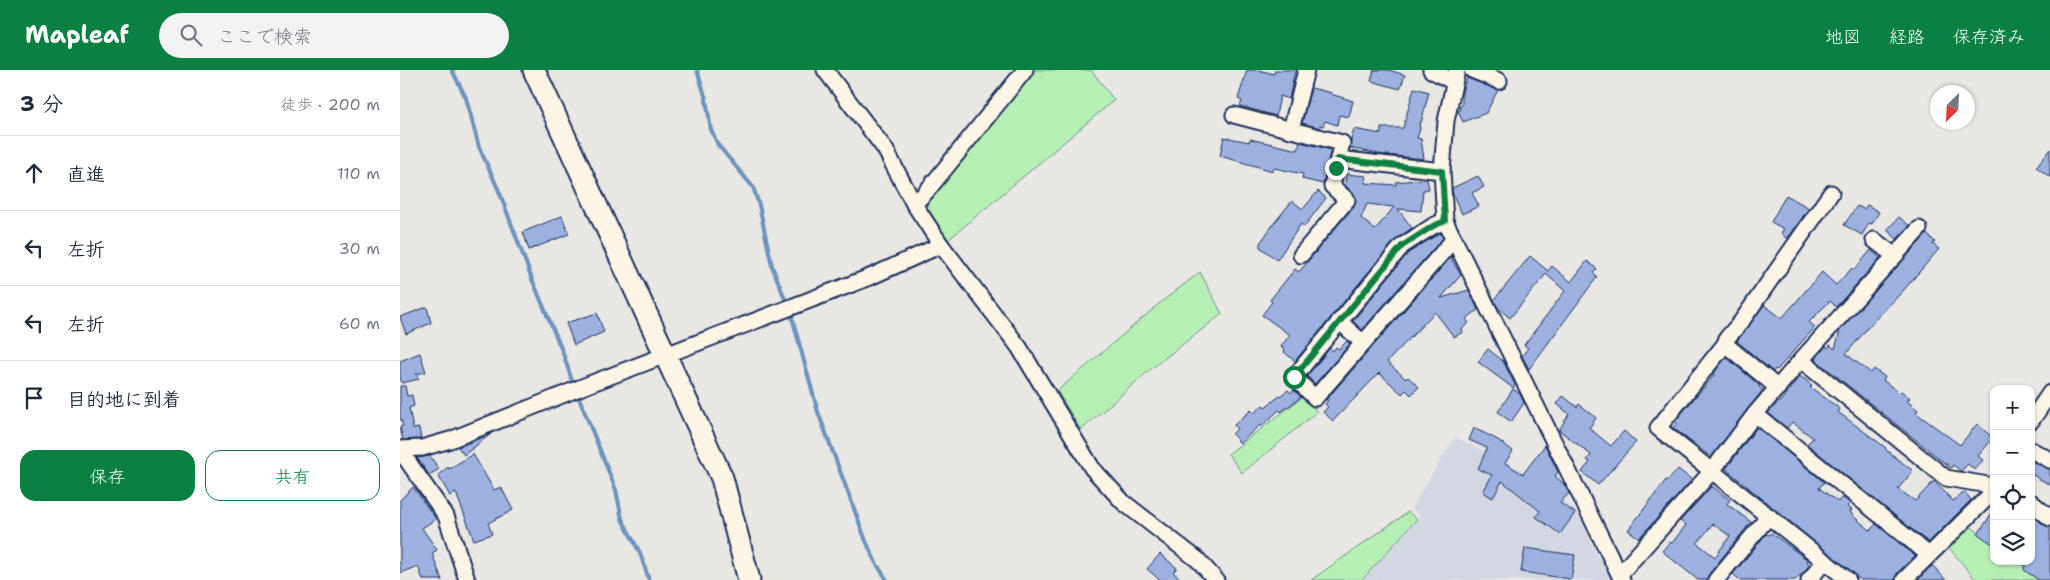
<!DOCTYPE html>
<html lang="ja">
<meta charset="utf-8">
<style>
:root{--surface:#fff;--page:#f2f2f3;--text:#1f2937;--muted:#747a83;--line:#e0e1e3;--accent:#0b8043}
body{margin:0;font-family:"Shantell Sans","Klee One",sans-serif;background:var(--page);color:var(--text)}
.controls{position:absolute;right:15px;bottom:15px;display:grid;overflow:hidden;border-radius:10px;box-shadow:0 1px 4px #0004}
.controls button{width:45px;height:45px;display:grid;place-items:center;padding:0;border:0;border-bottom:1px solid var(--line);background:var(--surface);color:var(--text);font:25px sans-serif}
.compass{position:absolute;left:1530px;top:15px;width:45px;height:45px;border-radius:50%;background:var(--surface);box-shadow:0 1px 4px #0004;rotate:204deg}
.stop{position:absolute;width:15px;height:15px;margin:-11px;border:4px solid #0b8043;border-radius:50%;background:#fff}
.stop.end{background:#0b8043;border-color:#fff;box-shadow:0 1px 5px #0008}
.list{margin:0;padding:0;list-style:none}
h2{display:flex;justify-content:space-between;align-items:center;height:65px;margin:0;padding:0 20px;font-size:21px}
h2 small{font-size:16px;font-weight:400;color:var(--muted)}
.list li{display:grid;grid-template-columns:32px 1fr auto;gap:15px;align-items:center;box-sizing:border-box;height:75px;padding:0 20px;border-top:1px solid var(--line)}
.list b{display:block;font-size:19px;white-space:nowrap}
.list em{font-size:16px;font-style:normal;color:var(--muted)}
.actions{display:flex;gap:10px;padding:15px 20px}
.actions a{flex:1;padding:11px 0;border:1px solid var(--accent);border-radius:15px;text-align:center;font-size:18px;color:var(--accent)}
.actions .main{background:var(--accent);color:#fff}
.icon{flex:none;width:28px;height:28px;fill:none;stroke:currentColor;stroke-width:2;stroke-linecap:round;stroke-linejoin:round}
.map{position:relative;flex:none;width:1650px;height:510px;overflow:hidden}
header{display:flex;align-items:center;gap:30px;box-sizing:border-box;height:70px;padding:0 25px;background:var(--accent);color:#fff}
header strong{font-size:24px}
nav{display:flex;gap:28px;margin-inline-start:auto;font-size:18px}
.search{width:350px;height:45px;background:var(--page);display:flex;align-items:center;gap:12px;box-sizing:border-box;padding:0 18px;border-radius:28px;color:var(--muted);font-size:19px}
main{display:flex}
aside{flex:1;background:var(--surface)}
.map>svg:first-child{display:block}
.built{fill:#d2d7e2}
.green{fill:#b5efb4;stroke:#688f89}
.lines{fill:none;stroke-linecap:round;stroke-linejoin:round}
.stream{stroke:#6a93bd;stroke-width:4}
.building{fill:#9cb1df;stroke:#1b2f5e;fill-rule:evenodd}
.street-casing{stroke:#1b2f5e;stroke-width:19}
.secondary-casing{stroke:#1b2f5e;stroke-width:25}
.street{stroke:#fcf5e5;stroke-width:15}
.secondary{stroke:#fcf5e5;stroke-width:21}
.route{stroke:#0b8043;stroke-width:6}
</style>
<header>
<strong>Mapleaf</strong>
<div class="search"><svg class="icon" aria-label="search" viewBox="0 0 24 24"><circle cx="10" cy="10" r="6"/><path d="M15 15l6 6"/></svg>ここで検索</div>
<nav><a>地図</a><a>経路</a><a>保存済み</a></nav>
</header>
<main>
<aside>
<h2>3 分<small>徒歩 · 200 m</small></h2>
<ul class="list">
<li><svg class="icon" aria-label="ahead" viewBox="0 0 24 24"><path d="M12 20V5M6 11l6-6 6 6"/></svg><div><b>直進</b></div><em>110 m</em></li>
<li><svg class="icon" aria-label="left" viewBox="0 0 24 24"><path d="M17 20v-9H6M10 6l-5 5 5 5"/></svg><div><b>左折</b></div><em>30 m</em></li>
<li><svg class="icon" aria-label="left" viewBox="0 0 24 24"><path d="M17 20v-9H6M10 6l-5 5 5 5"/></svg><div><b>左折</b></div><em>60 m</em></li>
<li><svg class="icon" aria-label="arrive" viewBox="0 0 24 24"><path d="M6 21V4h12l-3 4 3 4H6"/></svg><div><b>目的地に到着</b></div></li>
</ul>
<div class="actions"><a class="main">保存</a><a>共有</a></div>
</aside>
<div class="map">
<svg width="1650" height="510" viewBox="0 0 1650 510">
<rect width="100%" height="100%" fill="#e9e7e4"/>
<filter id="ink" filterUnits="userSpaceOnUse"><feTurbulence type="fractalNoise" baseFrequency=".02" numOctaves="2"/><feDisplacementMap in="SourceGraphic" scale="10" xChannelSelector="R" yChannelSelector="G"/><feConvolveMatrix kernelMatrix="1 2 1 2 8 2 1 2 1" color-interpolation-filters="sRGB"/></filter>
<g filter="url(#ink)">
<path class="built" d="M1055,367L1124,401L1177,441L1194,479L1213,510H963L1021,446L1011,438Z"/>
<g class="green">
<path d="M632,0H691L714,30L548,170L527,142L529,128Z"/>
<path d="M800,202L822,244L752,298L681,360L657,321L760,233Z"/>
<path d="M904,326L917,342L842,403L828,384Z"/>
<path d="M1008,442L1017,449L962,510H911Z"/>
<path d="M1571,457L1594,473V491H1617L1638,510H1576L1549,478Z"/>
</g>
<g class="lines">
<g class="stream">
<path d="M52,0L66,28L79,77L99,121L132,209L163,283L174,317"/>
<path d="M297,0L306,29L311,60L318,75L353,117L359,135L372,196L387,234"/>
<path d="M390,240L418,342L466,471L476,493L487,510"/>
<path d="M177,323L216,420L222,449L240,483L249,510"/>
</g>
</g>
<g class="building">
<path d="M847,0H858L874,4L875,0H895L889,29L880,26L876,46L840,36L842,31L838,29Z"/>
<path d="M974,0H989L1005,5L1000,19L971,11Z"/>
<path d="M1067,8L1098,20L1086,43L1063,52L1058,41L1060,40L1059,37L1062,35V21Z"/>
<path d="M911,18L932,23L931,24L953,31L949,47L939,45L937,55L925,51L923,56L920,55V58L902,53Z"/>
<path d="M1014,18L1029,22L1021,53H1019L1020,59L1017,68L1021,69L1024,89L978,84L950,78L951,70L954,59L981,64V58H1003Z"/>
<path d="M824,67L849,72L850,69L898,80L900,72L931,80L923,114L902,109L903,104L874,98L873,101L820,86Z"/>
<path d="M1650,79V107L1636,97Z"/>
<path d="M946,104L966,106L965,113L996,115V112L1027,109L1029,119L1023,120L1021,141L998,139L1012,158L995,170L895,291L884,282L885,280L881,276L890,265L862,245L872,232L870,230L895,199L899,202L954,136L956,127L945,115ZM967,134L994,137L975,160L961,148Z"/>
<path d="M1078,106L1084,117L1072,123L1079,136L1062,144L1053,125L1052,118Z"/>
<path d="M918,121L926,128L904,157L901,154L877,190L860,177V173L875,152L892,131L903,139Z"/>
<path d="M1386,125L1409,138L1387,169L1381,163L1384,159L1371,152Z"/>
<path d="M1467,135L1479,142L1472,154L1469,153L1462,165L1444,155L1457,136L1464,139Z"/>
<path d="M162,146L169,164L129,180L123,162Z"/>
<path d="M1499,147L1510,156L1497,169L1487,160Z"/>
<path d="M1040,163L1043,168L962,260L953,251L1008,183Z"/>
<path d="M1527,164L1535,172L1533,174L1539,179L1502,222L1470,255L1446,284L1471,303L1474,299L1485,307L1483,310L1499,323L1501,321L1510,328L1507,331L1518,340L1516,343L1560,375L1577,354L1593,368L1578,386L1583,390L1575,400L1568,394L1561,401L1553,395L1551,398L1416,290L1418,286L1426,276L1428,278L1430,275L1435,279L1440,260Z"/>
<path d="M1471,180L1480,188L1436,237L1430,231L1409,252L1415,257L1377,300L1375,299L1373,302L1337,271L1364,235L1382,248L1422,202L1436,215L1452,198L1454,200Z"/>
<path d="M1052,186V190L1061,205L1041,228L1069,220L1078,240L1066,249L1069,253L1062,259L1063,262L1054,267L1035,242L987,292L1006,309L1008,307L1019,317L1011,325L1006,320L1002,324L979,303L933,351L923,342L928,337L925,334L928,331L926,330Z"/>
<path d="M1130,186L1148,201L1152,196L1171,212L1187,191L1197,199L1193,203L1197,207L1129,299L1122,286L1128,278L1124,275L1165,221L1146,204L1110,248L1098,238L1094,230Z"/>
<path d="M27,237L31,253L6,264L0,247Z"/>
<path d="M197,243L204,262L174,275L166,253Z"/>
<path d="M947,271L950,274L915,314L907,306L930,278L933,281L936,277L939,279Z"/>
<path d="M1088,279L1103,291L1115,315L1113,318L1078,292Z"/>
<path d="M20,283L26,302L16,304L19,309L2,313L0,308V291Z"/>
<path d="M1326,287L1360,316L1359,317L1363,320L1311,387L1273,358L1277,353L1275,351L1315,304L1314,303Z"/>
<path d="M1400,306L1412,315L1410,317L1440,339L1438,342L1486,378L1485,379L1513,401L1498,419L1515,431L1534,411L1553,431L1565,422L1571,430L1529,472L1521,467L1407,374L1413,368L1392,352L1387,358L1368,343L1378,332L1379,333Z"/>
<path d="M0,316H5L7,326L12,325L14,336L9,338L13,359L19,358L21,369L3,370L0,357L3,356L0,347Z"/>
<path d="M1113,319L1120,324L1124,333L1111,352L1098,342Z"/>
<path d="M888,320L891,323L894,320L901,327L881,342L879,340L862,356L860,355L840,373L832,364L837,359L834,355L851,340L854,343L863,335L865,337Z"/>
<path d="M1163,326L1177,337L1179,334L1196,348L1189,358L1211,376L1224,361L1236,372L1198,415L1182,402L1190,392L1187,390L1191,385L1159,360L1169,344L1157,334Z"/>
<path d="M1357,357L1424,412L1419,418L1438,432L1442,427L1450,433L1447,437L1452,440L1450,441L1453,446L1470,460L1476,454L1515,486L1497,503L1495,510H1461L1326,399Z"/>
<path d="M1074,358L1098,370L1113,381L1105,393L1123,404L1145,375L1158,402L1155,406L1164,414L1169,423L1160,433L1175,443L1160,464L1136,447L1140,441L1102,411L1093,428L1083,422L1092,405L1078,399L1087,378L1069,370Z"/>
<path d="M91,364L64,385L58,377Z"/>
<path d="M73,384L94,420L101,417L113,440L88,453L92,464L74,470L56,423L50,426L38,405L48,397L49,399Z"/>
<path d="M30,386L39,399L29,405L17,388Z"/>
<path d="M1631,391L1650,399V415L1631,404Z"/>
<path d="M1278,399L1292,410L1239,468L1228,460L1266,410L1268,411Z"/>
<path d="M1312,416L1330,430L1327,434L1351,452L1309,504L1307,510H1298L1262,481L1270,472L1272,473L1286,455L1280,451ZM1313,454L1330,466L1315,487L1297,473Z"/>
<path d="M13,417L36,449L22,458L37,480L32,483L42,510H23L18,496L0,503V430Z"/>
<path d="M1594,440V475L1578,464Z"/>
<path d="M1631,444L1644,455L1650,457V510H1639L1624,500L1626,491H1631Z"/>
<path d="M1371,463L1408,490L1407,492L1410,494L1402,504L1395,510H1340L1333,504L1366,464L1369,465Z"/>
<path d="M1125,478L1175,485L1171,509L1121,502Z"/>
<path d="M760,484L777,498L773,502L782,510H760L747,499Z"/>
<path d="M1533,496L1546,510H1518L1529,498Z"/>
</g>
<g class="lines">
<defs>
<g id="street">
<path d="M425,0L485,79L514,134L541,175L619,277L692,398L723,432L798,490L816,510"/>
<path d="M1031,0L1054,12"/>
<path d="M1057,0L1046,51L1042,101L1045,151L1222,510"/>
<path d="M1072,0L1099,11"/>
<path d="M834,45L942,73L938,89"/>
<path d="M891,60L906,0"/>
<path d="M514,134L526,122L625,0"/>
<path d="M1045,151L1033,156L1002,176L894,307L915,328L1054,169"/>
<path d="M1474,170L1495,186"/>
<path d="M901,185L947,130L932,116L938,89L1042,101"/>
<path d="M939,251L963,273"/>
<path d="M1325,274L1327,268L1341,252L1431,123"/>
<path d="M1401,290L1546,408L1594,416"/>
<path d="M1378,318L1325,274L1258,358L1448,510"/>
<path d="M1355,344L1529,485"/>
<path d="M1631,351L1650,323"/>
<path d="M0,379L22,378L50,370L187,315L470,207L541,175"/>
<path d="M0,380L46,446L67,510"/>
<path d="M1631,380L1650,390"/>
<path d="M1631,432L1650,448"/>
<path d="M1220,504L1312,401L1355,344L1401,290L1519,159"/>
<path d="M1316,510L1369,446"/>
<path d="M1409,510L1425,491"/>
<path d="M1504,510L1594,421"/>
</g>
<path id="secondary" d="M134,0L322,408L349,510"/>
</defs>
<use href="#street" class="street-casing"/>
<use href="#secondary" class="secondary-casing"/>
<use href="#street" class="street"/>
<use href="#secondary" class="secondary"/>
</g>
</g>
<g class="lines" filter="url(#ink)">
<path class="route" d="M894,307L1002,176L1033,156L1045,151L1042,101L938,89L936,98"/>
</g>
</svg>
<div class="controls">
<button>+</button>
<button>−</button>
<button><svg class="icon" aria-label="locate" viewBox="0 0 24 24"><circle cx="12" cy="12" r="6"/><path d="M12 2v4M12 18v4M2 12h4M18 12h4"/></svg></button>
<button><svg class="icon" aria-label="layers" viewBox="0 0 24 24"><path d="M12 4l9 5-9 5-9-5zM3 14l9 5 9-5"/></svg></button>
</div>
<svg class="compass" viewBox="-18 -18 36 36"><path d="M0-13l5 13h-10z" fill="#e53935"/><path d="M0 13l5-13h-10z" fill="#747a83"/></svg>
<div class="stop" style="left:894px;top:307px"></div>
<div class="stop end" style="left:936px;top:98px"></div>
</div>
</main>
